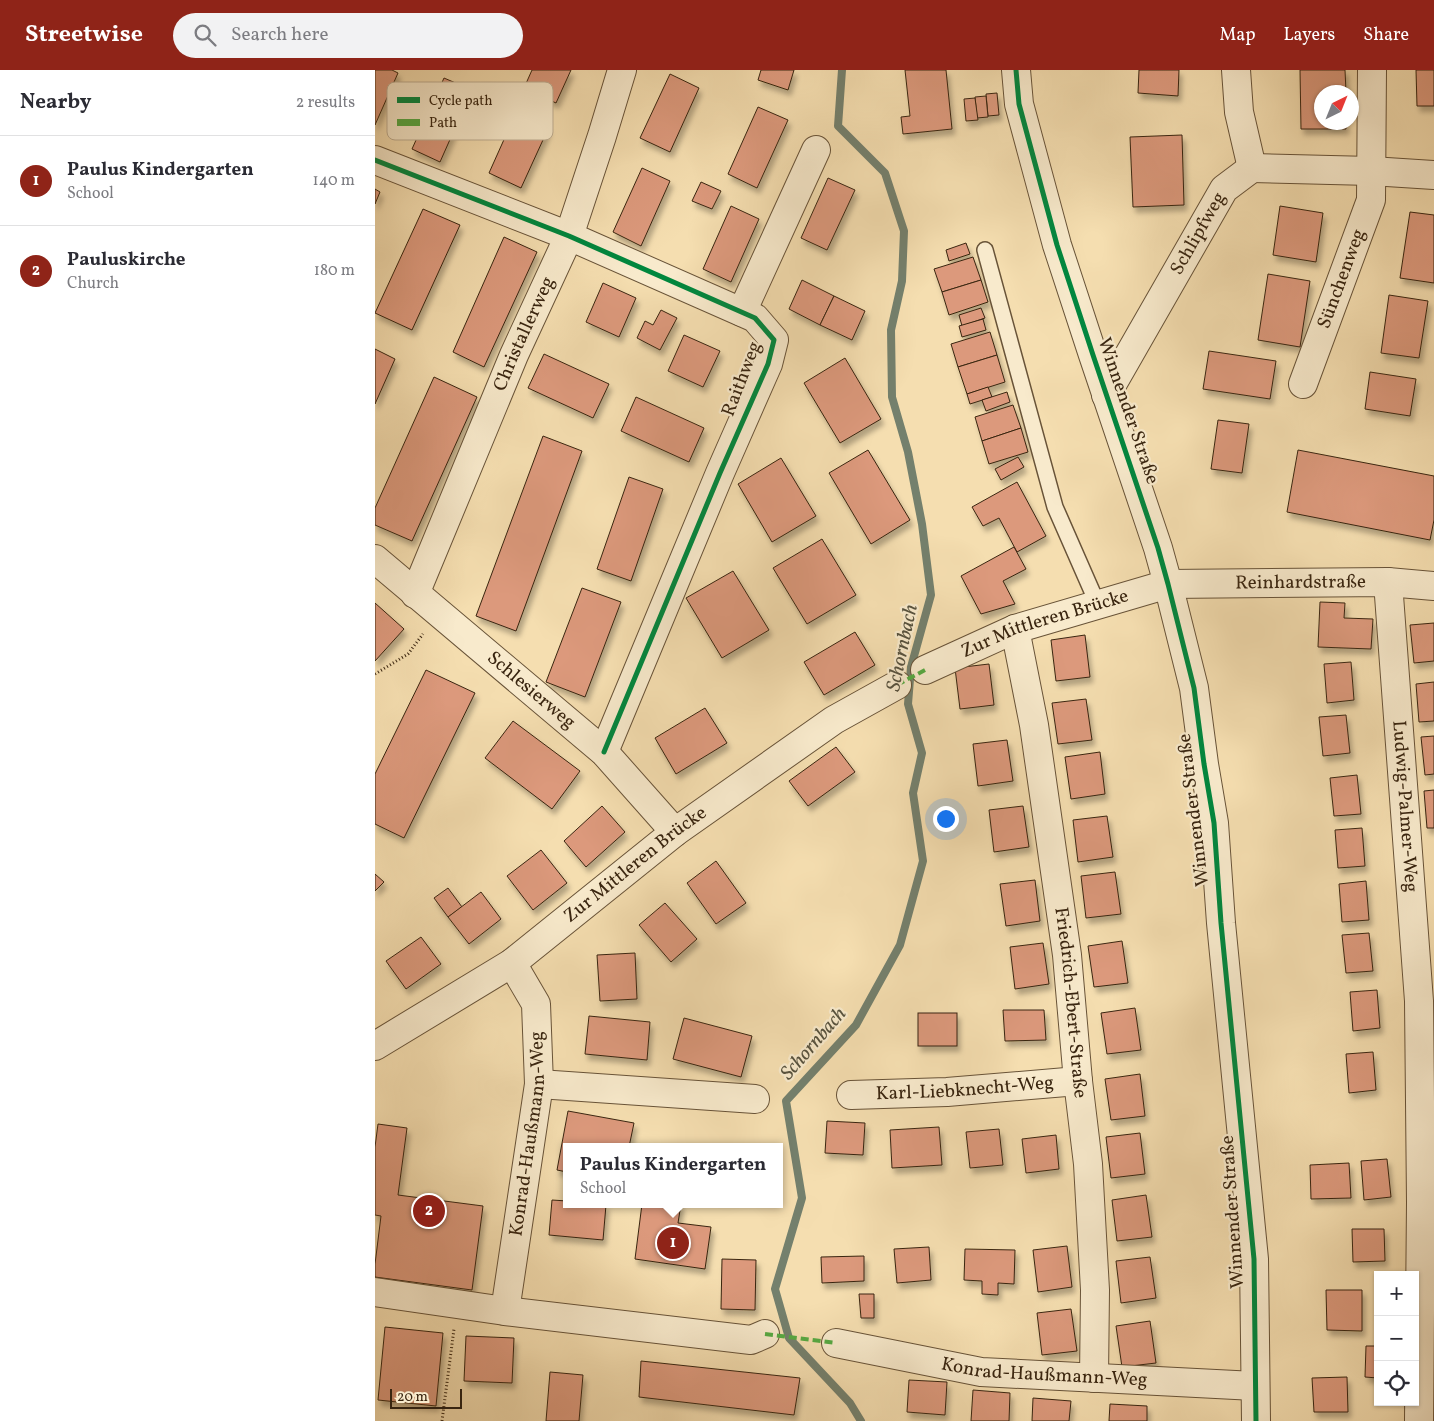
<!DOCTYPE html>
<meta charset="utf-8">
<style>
:root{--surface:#fff;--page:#f2f2f3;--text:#2b2b33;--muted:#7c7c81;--line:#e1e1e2;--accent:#8f2418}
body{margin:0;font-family:Vollkorn,serif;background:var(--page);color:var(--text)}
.controls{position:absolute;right:15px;bottom:15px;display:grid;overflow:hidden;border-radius:0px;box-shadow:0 1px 4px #0004}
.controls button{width:45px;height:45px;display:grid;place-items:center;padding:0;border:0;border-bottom:1px solid var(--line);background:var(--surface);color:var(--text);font:25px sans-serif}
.compass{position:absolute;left:939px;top:15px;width:45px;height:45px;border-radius:50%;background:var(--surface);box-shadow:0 1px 4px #0004;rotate:43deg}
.scale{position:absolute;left:15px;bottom:12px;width:72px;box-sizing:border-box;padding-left:5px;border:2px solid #392510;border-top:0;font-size:14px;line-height:18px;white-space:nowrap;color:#392510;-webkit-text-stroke:4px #f8eacc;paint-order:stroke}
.you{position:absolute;left:570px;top:748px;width:18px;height:18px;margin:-12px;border:4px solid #fff;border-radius:50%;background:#1a73e8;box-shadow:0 0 0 8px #1a73e833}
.badge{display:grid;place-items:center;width:32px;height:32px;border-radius:50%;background:var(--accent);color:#fff;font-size:16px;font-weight:700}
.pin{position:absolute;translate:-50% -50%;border:2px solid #fff;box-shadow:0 1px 5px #0006}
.popup{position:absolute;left:188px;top:1073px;width:220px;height:65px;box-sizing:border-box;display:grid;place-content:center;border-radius:0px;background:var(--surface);filter:drop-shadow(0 1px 4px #0005);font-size:16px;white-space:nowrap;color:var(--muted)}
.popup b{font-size:19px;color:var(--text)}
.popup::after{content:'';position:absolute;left:50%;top:100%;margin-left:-10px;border:10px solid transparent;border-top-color:var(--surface)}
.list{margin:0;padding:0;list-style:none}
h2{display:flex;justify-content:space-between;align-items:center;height:65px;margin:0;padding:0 20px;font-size:21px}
h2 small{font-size:16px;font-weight:400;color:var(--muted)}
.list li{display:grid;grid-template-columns:32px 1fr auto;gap:15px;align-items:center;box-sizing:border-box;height:90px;padding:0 20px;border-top:1px solid var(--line)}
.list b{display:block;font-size:19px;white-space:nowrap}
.list p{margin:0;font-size:16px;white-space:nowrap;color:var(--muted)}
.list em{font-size:16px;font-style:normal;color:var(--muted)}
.icon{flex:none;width:28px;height:28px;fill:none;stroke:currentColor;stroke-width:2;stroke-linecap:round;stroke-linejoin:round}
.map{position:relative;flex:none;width:1059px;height:1351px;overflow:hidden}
header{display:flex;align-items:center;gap:30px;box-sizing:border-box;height:70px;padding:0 25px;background:var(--accent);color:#fff}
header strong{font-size:24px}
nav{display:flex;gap:28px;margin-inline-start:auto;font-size:18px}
.search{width:350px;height:45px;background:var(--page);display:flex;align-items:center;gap:12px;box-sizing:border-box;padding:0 18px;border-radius:28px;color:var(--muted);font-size:19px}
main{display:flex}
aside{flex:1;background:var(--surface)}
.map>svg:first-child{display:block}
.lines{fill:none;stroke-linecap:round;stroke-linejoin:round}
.stream{stroke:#74806d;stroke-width:8}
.building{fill:#dc997b;stroke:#392510;filter:url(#shadow)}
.service-casing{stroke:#685338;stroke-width:18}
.minor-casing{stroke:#685338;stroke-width:30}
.tertiary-casing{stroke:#685338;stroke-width:30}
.path{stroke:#392510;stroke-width:3;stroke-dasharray:1 2.5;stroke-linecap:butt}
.service{stroke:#f8eacc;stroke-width:15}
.minor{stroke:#f8eacc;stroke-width:28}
.tertiary{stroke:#f8eacc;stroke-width:28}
.quiet{stroke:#55aa42;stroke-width:4;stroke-dasharray:8 4;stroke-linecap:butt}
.cycleway-casing{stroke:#f8eacc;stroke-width:8}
.cycleway{stroke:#00873e;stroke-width:5}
.labels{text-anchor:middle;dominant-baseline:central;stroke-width:4.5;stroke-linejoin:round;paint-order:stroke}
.street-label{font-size:19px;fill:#392510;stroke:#f8eacc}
.water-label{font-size:20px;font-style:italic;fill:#57523e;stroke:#f8eacc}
.key{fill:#f8eacc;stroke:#bfaf94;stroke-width:1}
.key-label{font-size:14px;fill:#392510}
</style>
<header>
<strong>Streetwise</strong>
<div class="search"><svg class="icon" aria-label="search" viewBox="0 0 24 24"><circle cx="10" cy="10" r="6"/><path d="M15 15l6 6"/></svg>Search here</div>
<nav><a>Map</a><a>Layers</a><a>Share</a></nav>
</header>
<main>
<aside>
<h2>Nearby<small>2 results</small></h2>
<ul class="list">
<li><span class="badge">1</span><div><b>Paulus Kindergarten</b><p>School</p></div><em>140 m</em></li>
<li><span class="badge">2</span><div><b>Pauluskirche</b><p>Church</p></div><em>180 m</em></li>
</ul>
</aside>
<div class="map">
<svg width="1059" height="1351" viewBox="0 0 1059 1351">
<defs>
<filter id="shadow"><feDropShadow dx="3" dy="5.5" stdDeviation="2.5" flood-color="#0004"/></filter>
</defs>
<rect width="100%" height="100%" fill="#f5deb0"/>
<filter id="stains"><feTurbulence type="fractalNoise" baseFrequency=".004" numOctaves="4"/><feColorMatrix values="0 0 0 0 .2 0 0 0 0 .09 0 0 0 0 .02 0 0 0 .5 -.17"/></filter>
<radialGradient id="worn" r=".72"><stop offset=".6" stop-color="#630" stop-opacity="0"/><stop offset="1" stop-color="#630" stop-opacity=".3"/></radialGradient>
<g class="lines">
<path class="stream" d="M467,0L463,56L510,103L529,161L527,211L516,260L517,327L533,382L547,454L556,525L536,597L533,634L547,683L538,723L548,791L525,875L481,955L411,1031L427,1128L400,1219L414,1268L475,1333L486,1351"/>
</g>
<g class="building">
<path d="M0,0H17L23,3L0,55Z"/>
<path d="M157,0H196L181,33L149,18Z"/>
<path d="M386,0H419L413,20L383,10Z"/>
<path d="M530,0H571L577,59L528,64L526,47L535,46Z"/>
<path d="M764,0H804L803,26L763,23Z"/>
<path d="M925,0H970L971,22H946V52H971V59H926Z"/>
<path d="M1041,0H1059V36H1042Z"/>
<path d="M295,4L324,18L295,82L265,68Z"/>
<path d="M69,8L97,20L65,92L37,79Z"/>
<path d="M622,23L624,45L613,46L611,24Z"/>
<path d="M611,26L613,47L602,48L600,27Z"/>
<path d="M600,28L603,50L591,51L589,29Z"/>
<path d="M383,37L413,50L382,118L353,104Z"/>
<path d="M140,45L173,59L146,118L114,103Z"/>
<path d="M807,65L809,135L758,137L755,67Z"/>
<path d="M267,98L295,111L266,176L238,162Z"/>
<path d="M453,108L480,120L452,180L426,168Z"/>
<path d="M326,112L346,121L337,139L317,131Z"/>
<path d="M0,119L5,122L0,134Z"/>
<path d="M356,136L384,149L356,212L328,199Z"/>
<path d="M905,136L948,143L941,192L898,185Z"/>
<path d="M48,139L85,155L37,260L0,243Z"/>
<path d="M1035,142L1059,145V213L1025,208Z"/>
<path d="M129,167L162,182L109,297L78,282Z"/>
<path d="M591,173L595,184L574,191L571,180Z"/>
<path d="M598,187L606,210L567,222L559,199Z"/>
<path d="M893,204L935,211L925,277L883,270Z"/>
<path d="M427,210L459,226L445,255L414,239Z"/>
<path d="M606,210L613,232L574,245L567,222Z"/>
<path d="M228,213L261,228L244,267L211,252Z"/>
<path d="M1014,225L1053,231L1044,288L1006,283Z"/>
<path d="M459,226L490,241L477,270L445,255Z"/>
<path d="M606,238L610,248L587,256L584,245Z"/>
<path d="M286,240L302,248L285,280L262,268L270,251L278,255Z"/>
<path d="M608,249L611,260L587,267L584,256Z"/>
<path d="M615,262L622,285L583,297L576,274Z"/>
<path d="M309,265L345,281L328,317L293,301Z"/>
<path d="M0,279L20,289L0,334Z"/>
<path d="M834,281L901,291L895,329L828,319Z"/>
<path d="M169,284L234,314L218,348L153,318Z"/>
<path d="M622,285L630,312L592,324L583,297Z"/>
<path d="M470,288L506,349L465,373L429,313Z"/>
<path d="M995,302L1041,309L1035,346L990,339Z"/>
<path d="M59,307L102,327L37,471L0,455V438Z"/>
<path d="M613,317L617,327L595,334L592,324Z"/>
<path d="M632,322L635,332L611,341L607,330Z"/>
<path d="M261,327L329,358L314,392L246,361Z"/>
<path d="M638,335L646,358L607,371L600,347Z"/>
<path d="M843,350L874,354L867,403L836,399Z"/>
<path d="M646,358L653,382L614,394L607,371Z"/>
<path d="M168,366L207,381L141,561L101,546Z"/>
<path d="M493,380L535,450L496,474L454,403Z"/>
<path d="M923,380L1059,406V450L1055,470L912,442Z"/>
<path d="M643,387L649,397L626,410L620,399Z"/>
<path d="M406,388L441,446L397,472L363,414Z"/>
<path d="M254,407L288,419L256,511L222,499Z"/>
<path d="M642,412L671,466L642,482L624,448L608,456L597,437Z"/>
<path d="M447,469L481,525L432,554L398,498Z"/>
<path d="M639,477L651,499L628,511L640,534L606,544L586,506Z"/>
<path d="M358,501L394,560L347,588L311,528Z"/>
<path d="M207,518L246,532L210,627L171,612Z"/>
<path d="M945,532L970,533L969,548L998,549L996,579L943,577Z"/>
<path d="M0,533L29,559L0,591Z"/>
<path d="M1059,553V591L1039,593L1035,555Z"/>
<path d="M480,562L500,595L449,625L429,592Z"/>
<path d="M710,565L715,607L681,611L676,570Z"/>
<path d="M976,592L979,630L952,633L949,594Z"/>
<path d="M614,594L619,635L585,639L580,598Z"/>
<path d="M51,600L100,623L29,768L0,754V704Z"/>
<path d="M1059,612V651L1044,652L1041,614Z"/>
<path d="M711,629L717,670L683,674L677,633Z"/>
<path d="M330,638L352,673L301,704L280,668Z"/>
<path d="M971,645L975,683L948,686L944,647Z"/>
<path d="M138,651L205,701L177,739L110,688Z"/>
<path d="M1059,666V704L1050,705L1046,667Z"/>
<path d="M632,670L638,711L603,716L598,674Z"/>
<path d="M461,677L480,702L433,736L414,711Z"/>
<path d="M725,682L730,724L696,729L690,687Z"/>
<path d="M982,705L986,744L959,746L955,708Z"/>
<path d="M1059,720V758H1052L1049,721Z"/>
<path d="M227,736L250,762L211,797L189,771Z"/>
<path d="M648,736L654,777L619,782L614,740Z"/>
<path d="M732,746L738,787L703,792L698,750Z"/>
<path d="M987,758L990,796L963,798L960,760Z"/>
<path d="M166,780L192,813L158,840L132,806Z"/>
<path d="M341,791L371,833L341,854L312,813Z"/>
<path d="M740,802L746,844L711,848L706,806Z"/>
<path d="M0,804L9,812L0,821Z"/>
<path d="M660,810L665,851L631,856L625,814Z"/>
<path d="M991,811L994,850L967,852L964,814Z"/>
<path d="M73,818L87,837L73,847L59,828Z"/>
<path d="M106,822L126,849L94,874L73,847Z"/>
<path d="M290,833L322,869L296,892L264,855Z"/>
<path d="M994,863L998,901L971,903L967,865Z"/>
<path d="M46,867L66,894L31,919L11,891Z"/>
<path d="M747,871L753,913L719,917L713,876Z"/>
<path d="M668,873L674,914L640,919L635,877Z"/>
<path d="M260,883L262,929L225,931L222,885Z"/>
<path d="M1002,920L1005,958L978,961L975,922Z"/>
<path d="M760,938L766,980L732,984L726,943Z"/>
<path d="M628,940H669L671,970L630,971Z"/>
<rect x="543" y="943" width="39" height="33"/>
<path d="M214,946L275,952L272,990L210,984Z"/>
<path d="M309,948L377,966L366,1007L298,989Z"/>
<path d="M998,982L1001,1020L974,1023L971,984Z"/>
<path d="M765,1004L770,1046L736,1050L730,1009Z"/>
<path d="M193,1041L259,1053L254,1077H192V1102L182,1100Z"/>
<path d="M452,1051L490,1053L488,1085L450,1083Z"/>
<path d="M3,1054L32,1058L23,1125L108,1136L97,1220L0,1207V1194L6,1146L0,1145V1077Z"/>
<path d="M564,1057L567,1095L517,1098L515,1060Z"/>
<path d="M624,1059L628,1095L595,1098L591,1062Z"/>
<path d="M765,1063L770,1104L736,1108L731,1067Z"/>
<path d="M681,1065L684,1099L651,1103L647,1069Z"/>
<path d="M1012,1089L1016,1127L989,1130L986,1091Z"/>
<path d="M974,1093L976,1128L936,1129L935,1095Z"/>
<path d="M771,1125L777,1167L742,1171L737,1130Z"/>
<path d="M177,1130L192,1131V1134L231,1135L228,1170L174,1165Z"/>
<path d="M267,1134H306L303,1153L336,1157L330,1199L260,1189Z"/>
<path d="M977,1159H1009L1010,1191L978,1192Z"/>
<path d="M692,1176L697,1217L663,1222L658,1180Z"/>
<path d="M554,1177L556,1210L522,1213L519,1179Z"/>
<path d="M590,1179L640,1180L639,1214L623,1213V1225L607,1224V1211L589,1210Z"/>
<path d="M489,1186V1211L447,1213L446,1187Z"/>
<path d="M775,1187L781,1228L746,1233L741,1191Z"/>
<path d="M347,1189L381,1190L380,1240L346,1239Z"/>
<path d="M951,1220H987V1261L952,1260Z"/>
<path d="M484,1224H499V1248H486Z"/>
<path d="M696,1239L702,1281L667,1285L662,1243Z"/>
<path d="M775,1251L781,1293L747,1297L741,1256Z"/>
<path d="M10,1257L68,1263L61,1336L3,1330Z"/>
<path d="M91,1266L139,1268L137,1313L89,1311Z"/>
<path d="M991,1276H1003V1308L990,1307Z"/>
<path d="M266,1291L425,1308L419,1345L264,1327Z"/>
<path d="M175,1302L208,1305L204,1351H171Z"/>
<path d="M972,1307L973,1342H939L937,1308Z"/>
<path d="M534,1310L572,1312L570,1345L532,1342Z"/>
<path d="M598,1320L635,1323L634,1351H596Z"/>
<path d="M658,1328L696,1331L694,1351H657Z"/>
<path d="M735,1334L772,1336V1351H734Z"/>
</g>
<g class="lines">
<defs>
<path id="service" d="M610,180L680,437L723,535"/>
<g id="minor">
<path d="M861,0L864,42L877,98"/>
<path d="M0,90L194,166L380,248L399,270L393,294L345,403L229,682"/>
<path d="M877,98L996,101L1059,105"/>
<path d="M367,242L441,80"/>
<path id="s1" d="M928,314L996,130L997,0"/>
<path id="s2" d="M731,325L849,119L877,98"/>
<path id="s3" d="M0,489L229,682L300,762"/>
<path id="s4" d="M1013,512L1044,931L1046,1132L1044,1351"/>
<path id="s5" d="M40,524L139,285L194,166L227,66L247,0"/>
<path id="s6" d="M640,559L659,655L692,885L703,1011L713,1094L720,1220L719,1308"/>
<path id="s7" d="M550,600L640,559L793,514L1013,512L1059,516"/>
<path id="s8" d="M0,976L137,893L300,762L459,650L522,615"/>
<path d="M164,1014L380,1029"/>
<path id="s9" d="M476,1025L572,1022L703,1011"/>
<path d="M0,1222L130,1241L376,1270L390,1264"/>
<path id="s10" d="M130,1241L164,1014L161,934L137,893"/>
<path id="s11" d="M461,1273L606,1302L880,1316"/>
</g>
<path id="tertiary" d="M641,0L644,34L682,175L718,285L783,478L793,514L819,618L829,694L839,753L846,853L879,1189L881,1351"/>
</defs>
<use href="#service" class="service-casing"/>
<use href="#minor" class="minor-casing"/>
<use href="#tertiary" class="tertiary-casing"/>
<g class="path">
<path d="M0,604L33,584L48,564"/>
<path d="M67,1351L79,1259"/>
</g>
<use href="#service" class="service"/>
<use href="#minor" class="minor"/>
<use href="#tertiary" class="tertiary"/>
<g class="quiet">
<path d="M522,615L550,600"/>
<path d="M390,1264L461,1273"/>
</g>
<defs>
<g id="cycleway">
<path d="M641,0L644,34L682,175L718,285L783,478L793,514L819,618L829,694L839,753L846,853L879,1189L881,1351"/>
<path d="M0,90L194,166L380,248L399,270L393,294L345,403L229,682"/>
</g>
</defs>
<use href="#cycleway" class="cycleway-casing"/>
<use href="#cycleway" class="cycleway"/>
</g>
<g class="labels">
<g class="street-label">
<text stroke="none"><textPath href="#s2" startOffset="186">Schlipfweg</textPath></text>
<text stroke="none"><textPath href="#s1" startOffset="112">Sünchenweg</textPath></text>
<text stroke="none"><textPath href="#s5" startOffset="282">Christallerweg</textPath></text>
<text transform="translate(367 309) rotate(-69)">Raithweg</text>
<text transform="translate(753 341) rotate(71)">Winnender Straße</text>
<text stroke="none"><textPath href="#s7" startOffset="391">Reinhardstraße</textPath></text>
<text stroke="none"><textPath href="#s7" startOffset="129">Zur Mittleren Brücke</textPath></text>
<text stroke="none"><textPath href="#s3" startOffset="204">Schlesierweg</textPath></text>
<text stroke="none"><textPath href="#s4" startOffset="225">Ludwig-Palmer-Weg</textPath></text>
<text transform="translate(819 740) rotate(-97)">Winnender Straße</text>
<text stroke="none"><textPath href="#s8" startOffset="318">Zur Mittleren Brücke</textPath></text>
<text stroke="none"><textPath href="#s6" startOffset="378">Friedrich-Ebert-Straße</textPath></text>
<text stroke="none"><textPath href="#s9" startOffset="114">Karl-Liebknecht-Weg</textPath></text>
<text stroke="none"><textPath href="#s10" startOffset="179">Konrad-Haußmann-Weg</textPath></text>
<text transform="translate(858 1142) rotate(-94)">Winnender Straße</text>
<text stroke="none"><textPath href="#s11" startOffset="211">Konrad-Haußmann-Weg</textPath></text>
</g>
<g class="water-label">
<text transform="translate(528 578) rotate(-78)">Schornbach</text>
<text transform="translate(439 974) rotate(-49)">Schornbach</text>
</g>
</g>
<rect x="12" y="12" width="166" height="58" rx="8" class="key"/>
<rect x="22" y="27" width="23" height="6" fill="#00873e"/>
<rect x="22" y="49" width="23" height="7" fill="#55aa42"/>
<g class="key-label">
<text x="54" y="35">Cycle path</text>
<text x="54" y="57">Path</text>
</g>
<rect width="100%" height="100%" filter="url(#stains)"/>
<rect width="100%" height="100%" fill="url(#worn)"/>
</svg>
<div class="controls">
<button>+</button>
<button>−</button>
<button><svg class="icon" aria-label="locate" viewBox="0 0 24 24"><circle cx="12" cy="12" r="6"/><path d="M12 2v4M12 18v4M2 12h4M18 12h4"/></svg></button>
</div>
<svg class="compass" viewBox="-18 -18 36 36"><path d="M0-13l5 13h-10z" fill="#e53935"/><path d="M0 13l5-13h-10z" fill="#7c7c81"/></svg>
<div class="scale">20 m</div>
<div class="you"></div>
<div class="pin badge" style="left:298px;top:1173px">1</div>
<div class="popup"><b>Paulus Kindergarten</b>School</div>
<div class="pin badge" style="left:54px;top:1141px">2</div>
</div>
</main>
